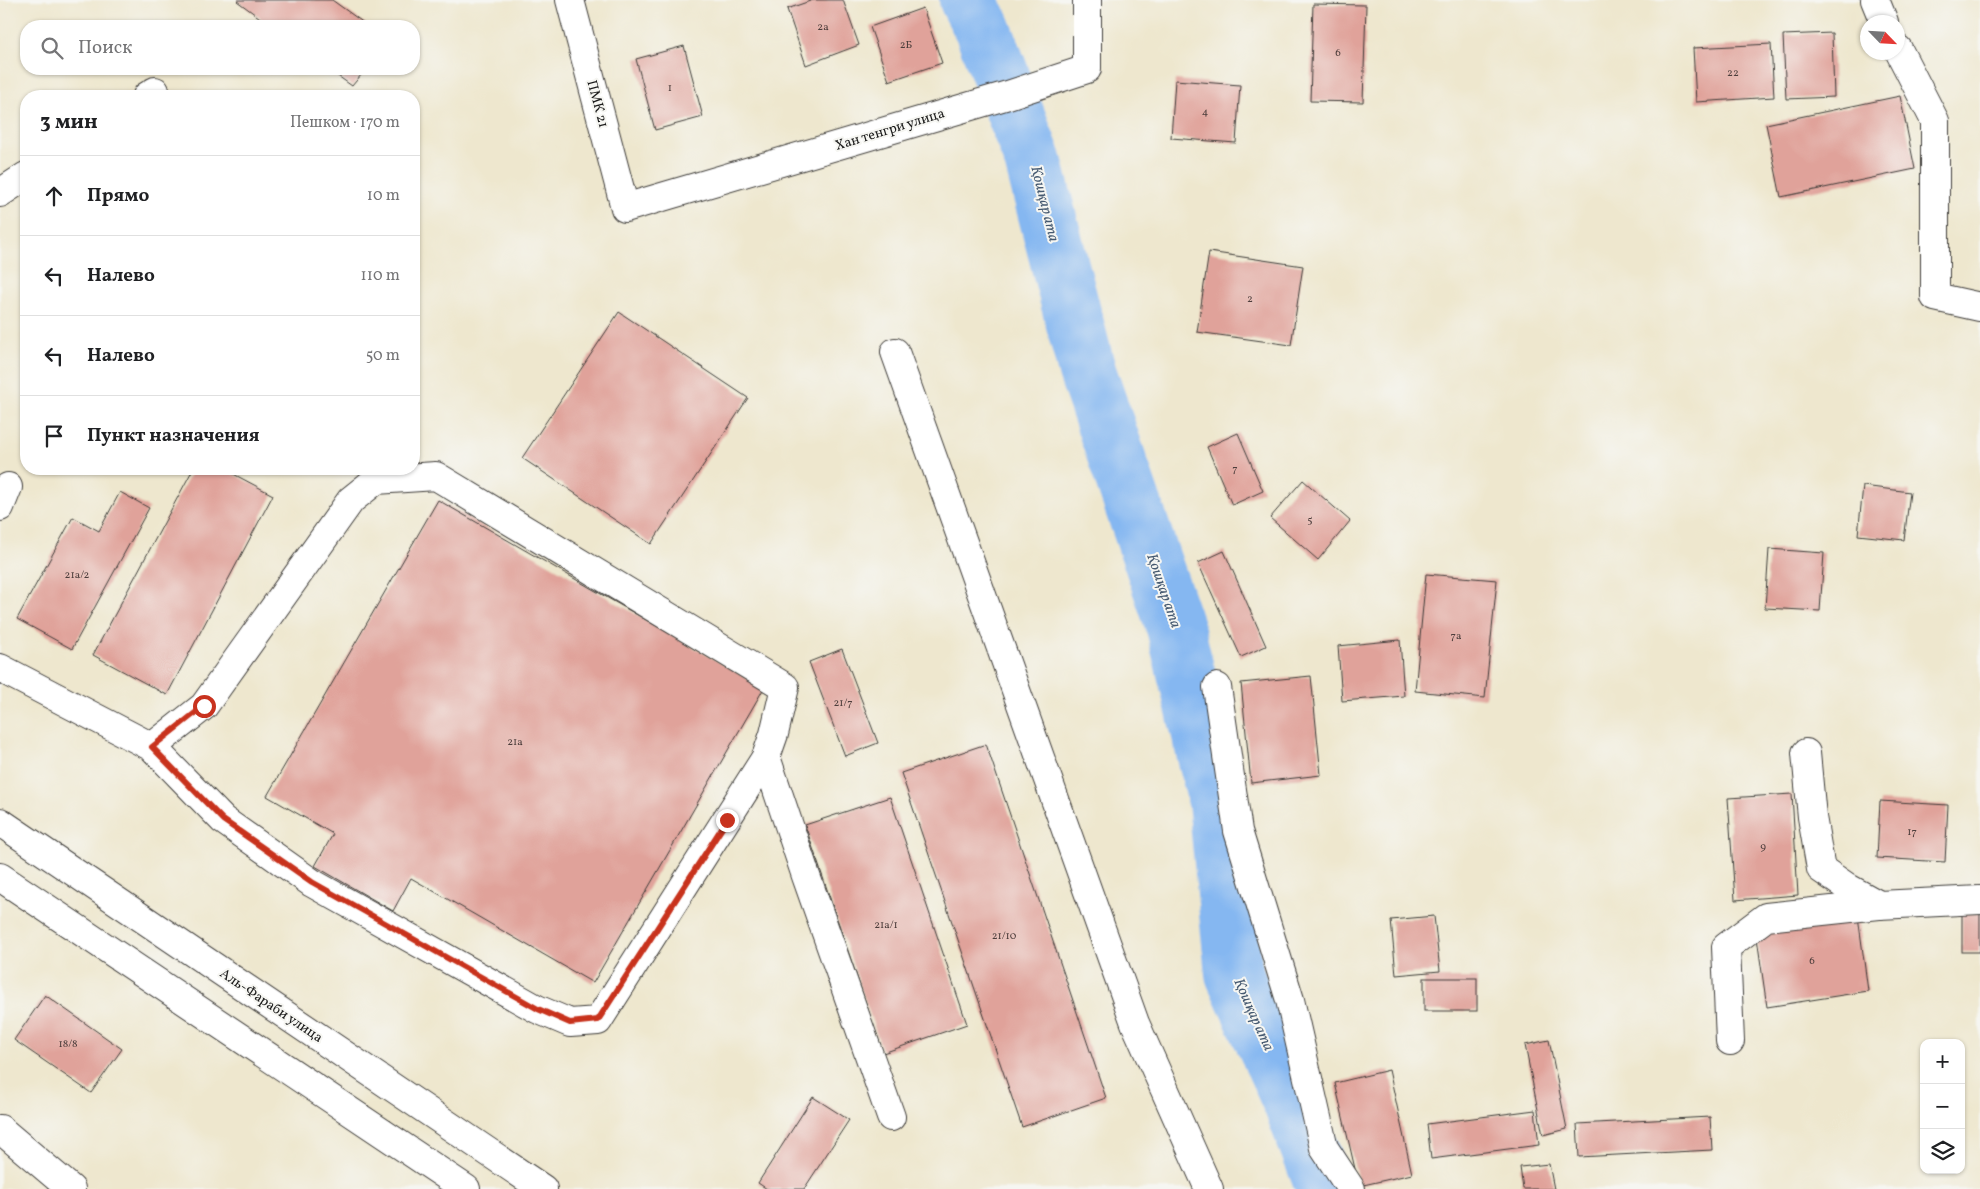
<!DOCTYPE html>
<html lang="ru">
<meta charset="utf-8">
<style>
:root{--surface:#fff;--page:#f6f6f6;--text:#202124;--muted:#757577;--line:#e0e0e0}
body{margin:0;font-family:Vollkorn,serif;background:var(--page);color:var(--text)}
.controls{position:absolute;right:15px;bottom:15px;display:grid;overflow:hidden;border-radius:10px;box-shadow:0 1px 4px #0004}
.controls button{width:45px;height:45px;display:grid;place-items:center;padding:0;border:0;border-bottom:1px solid var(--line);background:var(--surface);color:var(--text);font:25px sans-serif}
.compass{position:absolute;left:1860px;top:15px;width:45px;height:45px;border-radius:50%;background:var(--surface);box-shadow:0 1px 4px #0004;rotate:115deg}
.stop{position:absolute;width:15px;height:15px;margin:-11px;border:4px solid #c8321e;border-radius:50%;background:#fff}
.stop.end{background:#c8321e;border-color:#fff;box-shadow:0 1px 5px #0008}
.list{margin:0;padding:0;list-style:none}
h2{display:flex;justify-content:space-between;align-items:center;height:65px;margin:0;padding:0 20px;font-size:21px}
h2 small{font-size:16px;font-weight:400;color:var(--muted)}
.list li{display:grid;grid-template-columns:32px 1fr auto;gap:15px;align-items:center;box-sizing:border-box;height:80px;padding:0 20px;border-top:1px solid var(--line)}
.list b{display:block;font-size:19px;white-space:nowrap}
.list em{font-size:16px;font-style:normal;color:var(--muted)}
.icon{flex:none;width:28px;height:28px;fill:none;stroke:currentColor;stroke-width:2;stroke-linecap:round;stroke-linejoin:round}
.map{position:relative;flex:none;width:1980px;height:1189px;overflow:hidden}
.search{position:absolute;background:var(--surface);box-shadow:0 1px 4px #0004;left:20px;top:20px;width:400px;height:55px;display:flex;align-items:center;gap:12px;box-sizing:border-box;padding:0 18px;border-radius:20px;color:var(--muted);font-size:19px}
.panel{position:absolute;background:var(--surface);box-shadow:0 1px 4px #0004;left:20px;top:90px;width:400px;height:385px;border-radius:20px}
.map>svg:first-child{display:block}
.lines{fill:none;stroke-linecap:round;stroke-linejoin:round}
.river{stroke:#85b7f1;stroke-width:58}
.building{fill:#e0a29a}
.minor-casing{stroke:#3c3a37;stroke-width:30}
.major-casing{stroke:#3c3a37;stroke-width:30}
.minor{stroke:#fff;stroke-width:28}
.major{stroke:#fff;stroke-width:28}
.route{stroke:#c8321e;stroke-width:6}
.labels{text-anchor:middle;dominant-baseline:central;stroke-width:4;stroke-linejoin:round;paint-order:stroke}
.number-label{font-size:11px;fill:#4d3e3c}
.street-label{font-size:14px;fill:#1c1c1c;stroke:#f6f6f2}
.water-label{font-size:15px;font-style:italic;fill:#465a71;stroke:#f6f6f2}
</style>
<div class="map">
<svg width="1980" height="1189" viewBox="0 0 1980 1189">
<rect width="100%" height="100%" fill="#f6f6f2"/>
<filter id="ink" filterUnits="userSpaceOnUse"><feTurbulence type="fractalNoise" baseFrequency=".02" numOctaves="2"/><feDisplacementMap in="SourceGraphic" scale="10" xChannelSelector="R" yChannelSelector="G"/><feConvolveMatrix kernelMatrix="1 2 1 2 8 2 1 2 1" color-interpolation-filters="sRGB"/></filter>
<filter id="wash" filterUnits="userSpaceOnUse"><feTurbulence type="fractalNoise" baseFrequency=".0096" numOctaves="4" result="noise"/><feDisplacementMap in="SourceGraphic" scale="20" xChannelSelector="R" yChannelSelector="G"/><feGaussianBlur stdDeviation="1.12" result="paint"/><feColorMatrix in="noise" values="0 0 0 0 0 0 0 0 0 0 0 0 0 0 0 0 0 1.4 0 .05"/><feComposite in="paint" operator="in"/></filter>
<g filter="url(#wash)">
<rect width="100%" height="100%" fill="#eee7ce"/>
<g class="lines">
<path class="river" d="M968,0L983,29L1033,160L1087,371L1175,627L1217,802L1234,974L1293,1106L1325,1189"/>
</g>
<g id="blocks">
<g class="building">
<path d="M238,0H332L368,26H271L237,1Z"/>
<path d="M813,0H843L859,45L806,65L787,9Z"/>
<path d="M1313,4L1366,5L1363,102L1310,101Z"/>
<path d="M923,8L942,63L889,81L870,27Z"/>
<path d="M1832,33L1834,97L1786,99L1783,35Z"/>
<path d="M1771,44L1774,97L1696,102L1693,48Z"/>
<path d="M684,46L703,117L655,130L636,59Z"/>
<path d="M328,69H366L352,86Z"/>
<path d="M1175,80L1240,85L1236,143L1171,138Z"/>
<path d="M1900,96L1915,169L1781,197L1766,124Z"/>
<path d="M1209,252L1303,266L1291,345L1197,332Z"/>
<path d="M619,312L748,398L651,544L522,458Z"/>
<path d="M1238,433L1263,491L1232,505L1207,447Z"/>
<path d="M193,469H224L273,495L167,695L93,655Z"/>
<path d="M1303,480L1350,521L1318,560L1270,518Z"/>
<path d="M1863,486L1910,492L1904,540L1858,535Z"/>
<path d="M120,492L149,508L72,649L17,619L73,517L99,531Z"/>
<path d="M438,500L764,688L593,983L411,878L393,911L315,866L333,834L267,796Z"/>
<path d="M1769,549L1824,553L1820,611L1765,608Z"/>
<path d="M1224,551L1266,646L1241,657L1198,563Z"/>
<path d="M1426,574L1497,580L1485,698L1415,691Z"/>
<path d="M1400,640L1404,696L1342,701L1338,646Z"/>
<path d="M842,649L878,743L845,756L809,662Z"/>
<path d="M1311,676L1321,775L1251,783L1241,683Z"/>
<path d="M986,744L1106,1098L1022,1127L901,773Z"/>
<path d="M1792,794L1798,895L1735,900L1728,798Z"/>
<path d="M890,797L967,1024L883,1053L805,825Z"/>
<path d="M1880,801L1948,805L1945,862L1877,858Z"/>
<rect x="1962" y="913" width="18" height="39"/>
<path d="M1434,916L1440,971L1396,975L1391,920Z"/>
<path d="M1858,916L1868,991L1767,1007L1756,931Z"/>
<rect x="1424" y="978" width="53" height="33"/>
<path d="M45,995L122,1049L91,1093L14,1040Z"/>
<path d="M1549,1040L1567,1129L1543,1135L1525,1045Z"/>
<path d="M1389,1070L1412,1174L1359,1186L1335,1083Z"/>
<path d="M813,1097L849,1120L804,1189H767L758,1183Z"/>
<path d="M1535,1110L1539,1145L1431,1159L1427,1124Z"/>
<path d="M1710,1117L1712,1150L1579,1157L1577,1124Z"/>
<path d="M1549,1164L1554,1189H1523L1520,1167Z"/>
</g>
</g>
</g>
<g filter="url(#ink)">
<use href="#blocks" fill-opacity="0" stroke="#3c3a37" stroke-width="1"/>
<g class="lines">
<defs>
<g id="minor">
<path d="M570,0L625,208L1008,95L1087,69V0"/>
<path d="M1875,0L1884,22"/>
<path d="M1898,49L1935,121V297L1980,307"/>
<path d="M147,96L155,91"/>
<path d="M0,193L26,176"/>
<path d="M895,352L1135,1023L1209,1189"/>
<path d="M0,507L8,487"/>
<path d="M0,668L152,747L223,820L312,883L537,1009L570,1023L598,1021L766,757L774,734L785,687L436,476L376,480L351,500L204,706L152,747"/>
<path d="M1217,687L1238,831L1290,1000L1324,1148L1351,1189"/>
<path d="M1806,753L1812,817L1821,869L1850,889L1879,905"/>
<path d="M766,757L806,876L891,1117"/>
<path d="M1730,1041L1726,947L1766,917L1879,905L1980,900"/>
<path d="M0,1129L71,1189"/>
</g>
<g id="major">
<path d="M0,822L543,1189"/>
<path d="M0,877L466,1189"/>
</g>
</defs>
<use href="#minor" class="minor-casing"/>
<use href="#major" class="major-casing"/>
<use href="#minor" class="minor"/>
<use href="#major" class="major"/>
</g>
</g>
<g class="lines" filter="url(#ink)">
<path class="route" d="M204,706L152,747L223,820L312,882L538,1009L570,1023L598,1020L727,820"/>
</g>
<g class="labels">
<g class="number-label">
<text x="823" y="27">2а</text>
<text x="906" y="45">2Б</text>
<text x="1338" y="53">6</text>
<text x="1733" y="73">22</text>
<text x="670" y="88">1</text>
<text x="1205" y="112">4</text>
<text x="1250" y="299">2</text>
<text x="1235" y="469">7</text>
<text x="1310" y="520">5</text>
<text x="77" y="575">21а/2</text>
<text x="1456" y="636">7а</text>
<text x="843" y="703">21/7</text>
<text x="515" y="742">21а</text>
<text x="1912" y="832">17</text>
<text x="1763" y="847">9</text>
<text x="886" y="925">21а/1</text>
<text x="1004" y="936">21/10</text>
<text x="1812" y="961">6</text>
<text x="68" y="1044">18/8</text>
</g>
<g class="street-label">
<text transform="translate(597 104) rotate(75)">ПМК 21</text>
<text transform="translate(890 130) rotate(-17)">Хан тенгри улица</text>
<text transform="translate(271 1006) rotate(34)">Аль-Фараби улица</text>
</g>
<g class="water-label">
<text transform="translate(1044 204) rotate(76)">Қошқар ата</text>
<text transform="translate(1163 591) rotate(71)">Қошқар ата</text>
<text transform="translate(1253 1015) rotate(66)">Қошқар ата</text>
</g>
</g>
</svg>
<div class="controls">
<button>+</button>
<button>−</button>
<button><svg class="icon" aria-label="layers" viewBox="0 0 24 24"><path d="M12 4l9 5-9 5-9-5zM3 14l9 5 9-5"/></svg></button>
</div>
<svg class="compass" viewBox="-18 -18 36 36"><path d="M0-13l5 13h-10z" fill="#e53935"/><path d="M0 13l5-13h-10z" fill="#757577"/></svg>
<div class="stop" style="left:204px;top:706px"></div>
<div class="stop end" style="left:727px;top:820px"></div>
<div class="search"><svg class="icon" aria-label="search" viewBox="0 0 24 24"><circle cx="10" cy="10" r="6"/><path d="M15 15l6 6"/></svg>Поиск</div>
<section class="panel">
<h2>3 мин<small>Пешком · 170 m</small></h2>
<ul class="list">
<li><svg class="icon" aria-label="ahead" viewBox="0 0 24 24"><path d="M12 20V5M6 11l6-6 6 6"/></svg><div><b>Прямо</b></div><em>10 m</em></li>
<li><svg class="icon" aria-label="left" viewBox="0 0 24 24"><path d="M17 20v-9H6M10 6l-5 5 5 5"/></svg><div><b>Налево</b></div><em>110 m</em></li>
<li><svg class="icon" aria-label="left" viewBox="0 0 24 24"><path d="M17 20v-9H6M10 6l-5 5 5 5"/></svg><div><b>Налево</b></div><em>50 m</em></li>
<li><svg class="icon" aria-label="arrive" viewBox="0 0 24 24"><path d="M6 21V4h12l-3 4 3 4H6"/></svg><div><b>Пункт назначения</b></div></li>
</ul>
</section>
</div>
